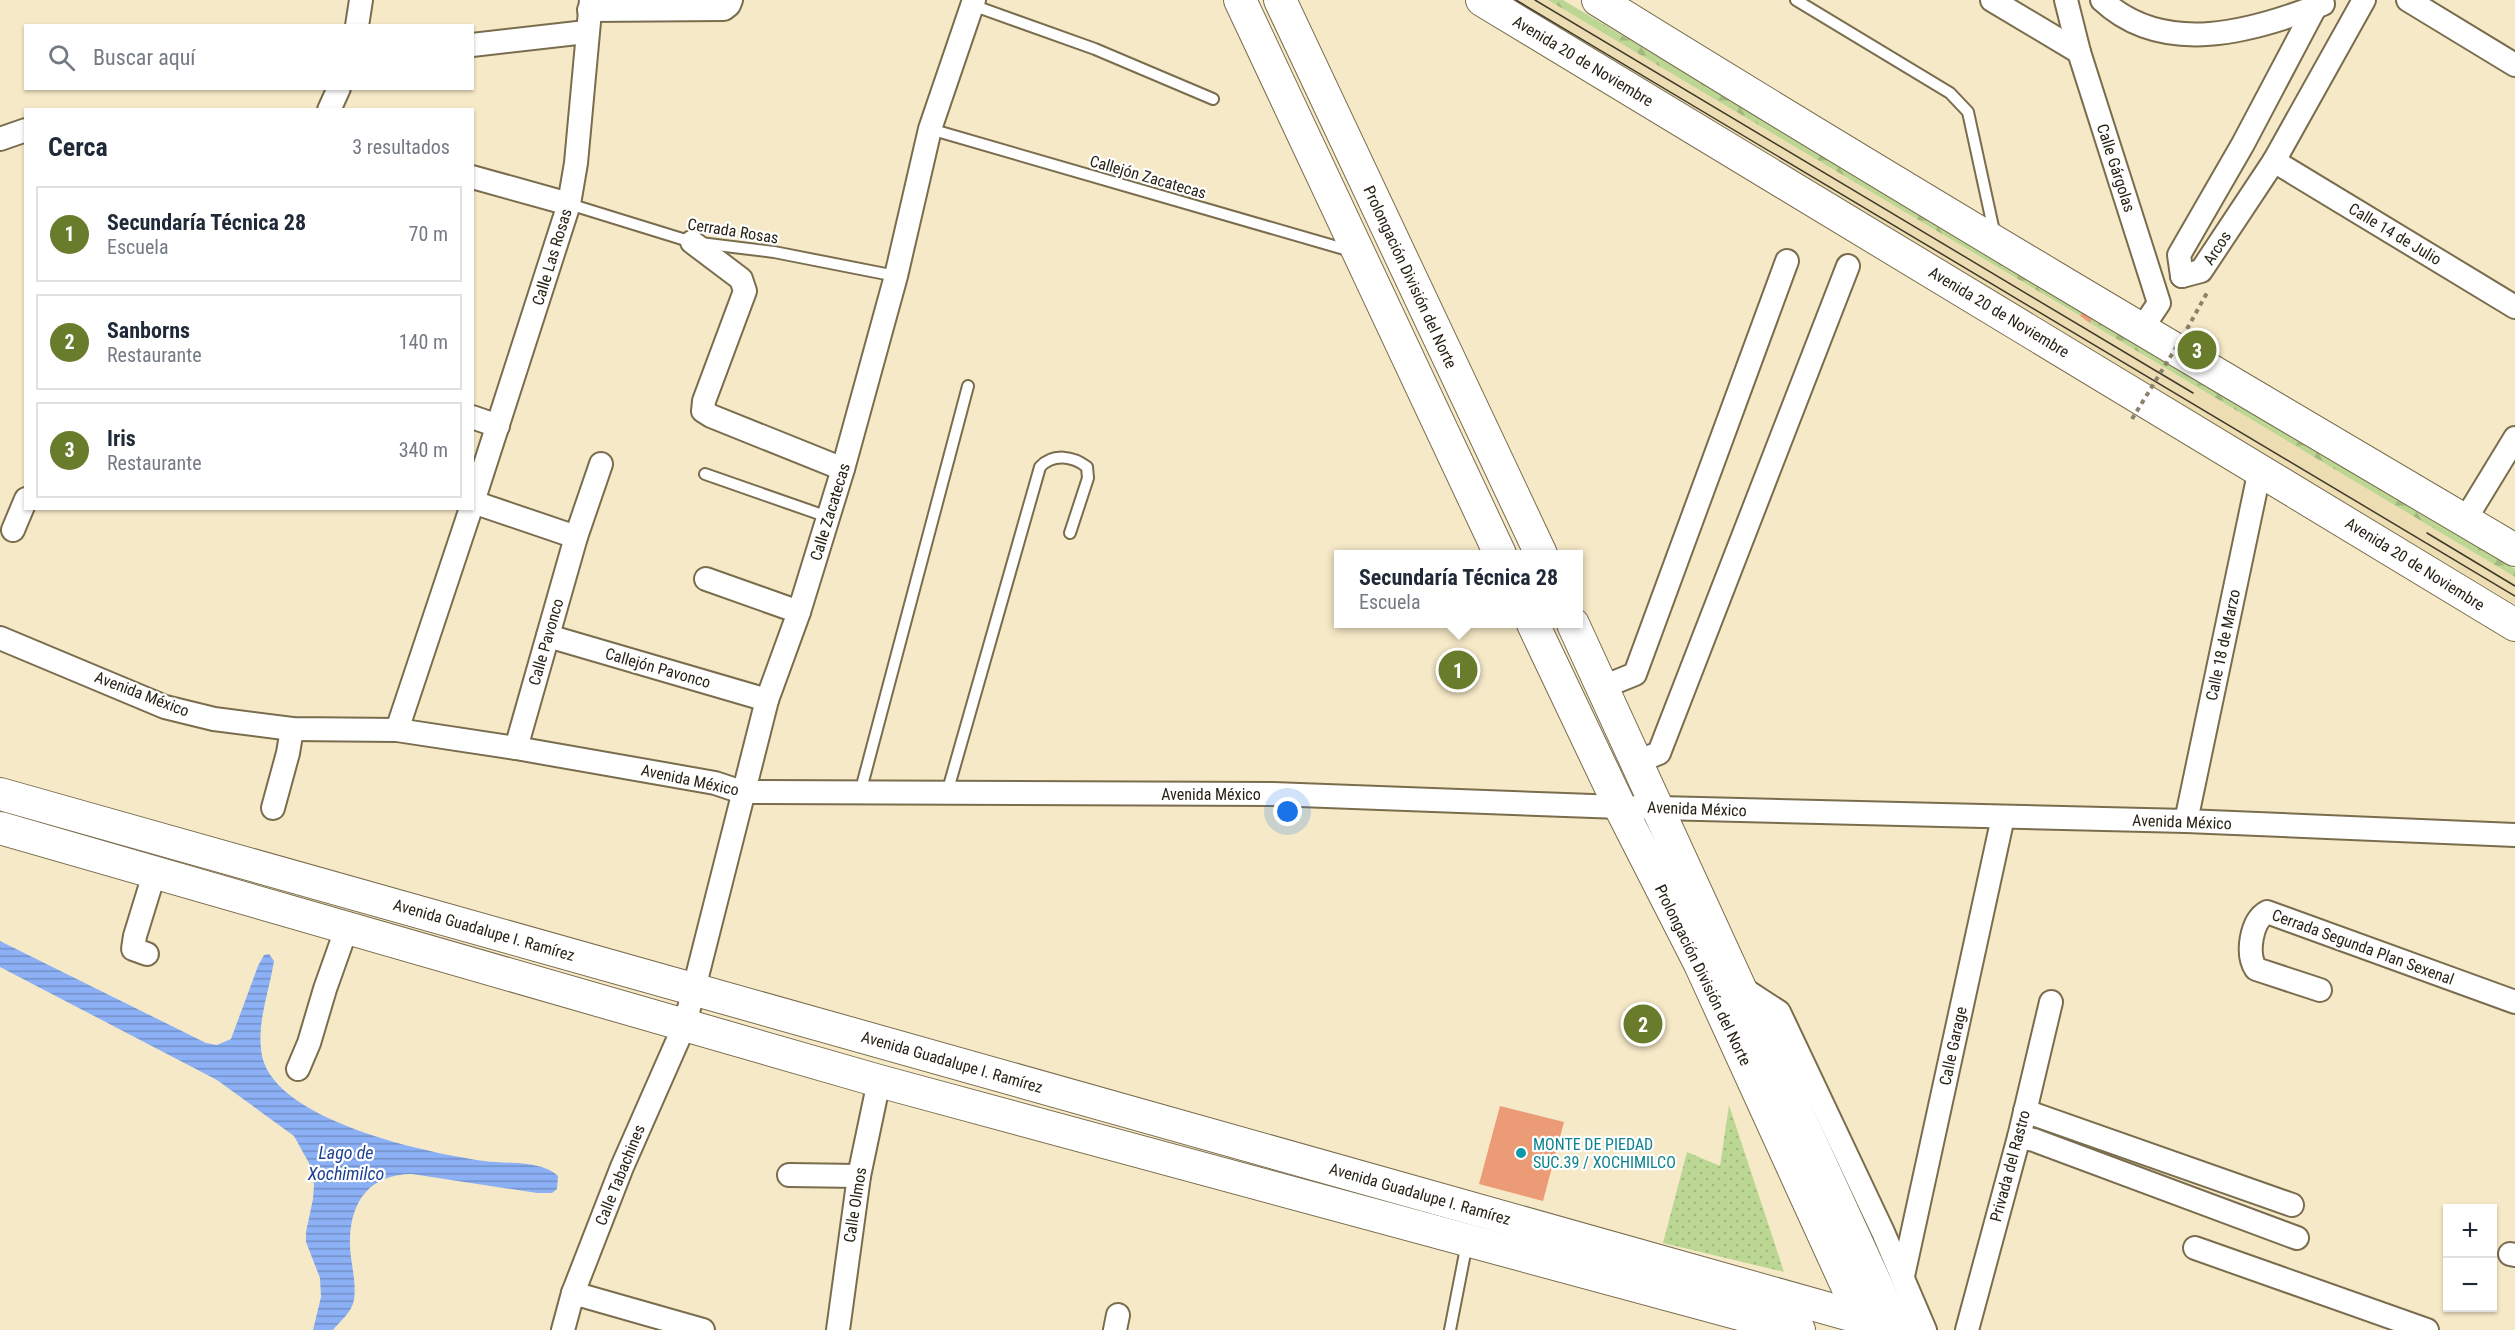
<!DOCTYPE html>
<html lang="es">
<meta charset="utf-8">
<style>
:root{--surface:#fff;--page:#f6f6f7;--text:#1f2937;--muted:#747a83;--line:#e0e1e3;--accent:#697c2c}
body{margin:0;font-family:"Roboto Condensed",sans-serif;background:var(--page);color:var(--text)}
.controls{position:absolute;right:18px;bottom:18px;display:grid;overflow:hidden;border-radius:0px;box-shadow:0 2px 4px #0004}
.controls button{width:54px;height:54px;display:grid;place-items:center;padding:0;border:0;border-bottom:2px solid var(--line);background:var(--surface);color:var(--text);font:30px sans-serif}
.you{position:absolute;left:1288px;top:812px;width:21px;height:21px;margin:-15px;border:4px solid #fff;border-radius:50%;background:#1a73e8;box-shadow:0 0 0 9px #1a73e833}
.badge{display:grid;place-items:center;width:39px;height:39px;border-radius:50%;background:var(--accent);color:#fff;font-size:20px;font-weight:700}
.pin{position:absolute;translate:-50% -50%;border:3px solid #fff;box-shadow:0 2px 6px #0006}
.popup{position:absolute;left:1334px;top:550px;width:249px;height:78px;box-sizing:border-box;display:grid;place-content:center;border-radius:0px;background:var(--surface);filter:drop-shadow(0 2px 4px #0005);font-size:20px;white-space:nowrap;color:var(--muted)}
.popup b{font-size:22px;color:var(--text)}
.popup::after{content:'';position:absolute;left:50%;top:100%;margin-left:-12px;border:12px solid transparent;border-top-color:var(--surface)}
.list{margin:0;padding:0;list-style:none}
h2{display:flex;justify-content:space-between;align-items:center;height:78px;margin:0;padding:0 24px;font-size:26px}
h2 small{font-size:20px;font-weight:400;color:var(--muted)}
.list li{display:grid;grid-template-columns:39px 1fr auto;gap:18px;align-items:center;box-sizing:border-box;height:96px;margin:0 12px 12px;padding:0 12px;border:2px solid var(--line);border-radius:0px}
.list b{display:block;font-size:22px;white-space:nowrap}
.list p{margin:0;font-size:20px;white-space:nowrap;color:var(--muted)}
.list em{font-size:20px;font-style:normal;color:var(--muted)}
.icon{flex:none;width:33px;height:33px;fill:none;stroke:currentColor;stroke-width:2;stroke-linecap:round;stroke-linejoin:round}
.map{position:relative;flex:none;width:2515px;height:1330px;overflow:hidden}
.search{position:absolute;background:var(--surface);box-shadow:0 2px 4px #0004;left:24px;top:24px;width:450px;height:66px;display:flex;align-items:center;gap:15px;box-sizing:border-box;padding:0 21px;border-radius:0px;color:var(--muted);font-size:22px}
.panel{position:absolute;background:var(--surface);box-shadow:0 2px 4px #0004;left:24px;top:108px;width:450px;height:402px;border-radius:0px}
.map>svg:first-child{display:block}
.built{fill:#ecddb3}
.forest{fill:url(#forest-firs)}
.park{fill:url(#park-dots)}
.water{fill:url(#water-rules)}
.building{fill:#eb9b76}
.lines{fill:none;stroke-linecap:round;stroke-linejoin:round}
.lane-casing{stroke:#796d4e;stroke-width:14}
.street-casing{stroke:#796d4e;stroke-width:26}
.secondary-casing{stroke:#796d4e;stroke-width:34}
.path{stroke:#8b826b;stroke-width:4;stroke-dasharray:4.5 4.5;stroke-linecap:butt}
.lane{stroke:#fff;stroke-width:10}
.street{stroke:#fff;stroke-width:22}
.secondary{stroke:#fff;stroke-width:32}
.tram{stroke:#3f392a;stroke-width:1.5}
.path-bridge{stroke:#8b826b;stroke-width:4;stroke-dasharray:4.5 4.5;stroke-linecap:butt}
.culture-dot{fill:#0f9aa8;stroke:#fff;stroke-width:2}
.labels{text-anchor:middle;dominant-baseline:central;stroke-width:4.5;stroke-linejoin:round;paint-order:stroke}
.street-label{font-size:16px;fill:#282316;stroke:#fff}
.culture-label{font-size:16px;fill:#0d838f;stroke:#fff;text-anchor:start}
.water-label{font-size:18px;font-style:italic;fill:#1d4191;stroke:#fff}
</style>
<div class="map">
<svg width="2515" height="1330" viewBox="0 0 2515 1330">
<defs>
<pattern id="forest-firs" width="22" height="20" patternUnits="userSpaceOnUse" patternTransform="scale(1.5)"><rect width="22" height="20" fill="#bbd793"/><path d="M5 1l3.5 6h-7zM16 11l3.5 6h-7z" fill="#a1b87e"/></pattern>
<pattern id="park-dots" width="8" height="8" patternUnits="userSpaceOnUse" patternTransform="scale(1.5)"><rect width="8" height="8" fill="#bbd793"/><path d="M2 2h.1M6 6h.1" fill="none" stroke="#a1b87e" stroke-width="1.8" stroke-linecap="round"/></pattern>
<pattern id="water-rules" width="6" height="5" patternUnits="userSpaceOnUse" patternTransform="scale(1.5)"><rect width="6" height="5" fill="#8bb0f6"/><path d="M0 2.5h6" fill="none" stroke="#728fc6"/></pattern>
</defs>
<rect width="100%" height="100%" fill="#f6e9c7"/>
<path class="built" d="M1504,0H1548L1793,145L2515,577V604Z"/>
<path class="forest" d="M1548,0H1563L2515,569V577L2090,323L2083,311L2080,316Z"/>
<path class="park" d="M1729,1105L1784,1272L1663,1243L1687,1152L1720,1166Z"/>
<path class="water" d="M0,941L206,1043L217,1045L231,1039L258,966L264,955L269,954L274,961C269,993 256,1023 262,1056C276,1121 427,1153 484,1161C506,1164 541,1160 558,1176L557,1189L552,1193H537L412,1174C371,1174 351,1200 350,1239C349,1259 357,1280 354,1300C352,1312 340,1321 333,1330H313L321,1297L320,1278L306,1242V1232L313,1199L314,1185L310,1165L294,1136L217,1080L0,967Z"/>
<g class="building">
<path d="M2083,311L2093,317L2090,323L2080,316Z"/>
<path d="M1500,1106L1564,1122L1543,1201L1479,1184Z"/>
</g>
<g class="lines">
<defs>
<g id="lane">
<path d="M1796,0L1950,93L1968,112L1995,236"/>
<path d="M972,5L1095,49L1213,99"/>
<path d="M930,129L1351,251"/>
<path d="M569,204L692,242L774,252L896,276"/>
<path d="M705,474L828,517"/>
<path d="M860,793L968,386"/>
<path d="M947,793L1040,467C1053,453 1073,456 1087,467L1088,478L1070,533"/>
<path d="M1450,1330L1467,1243"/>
</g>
<g id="street">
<path d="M1992,0L2079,52"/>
<path d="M2066,0L2079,52L2159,303L2141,330"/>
<path d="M2102,0C2164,58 2254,31 2323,4"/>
<path d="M2408,0L2515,65"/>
<path d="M589,10L724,9L729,5L731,0"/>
<path d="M357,26L361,0"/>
<path d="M472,45L586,32"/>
<path d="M329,110L339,88"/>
<path d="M0,139L26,130"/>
<path d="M2274,161L2515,307"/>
<path d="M472,177L569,204"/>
<path d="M692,242L741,279L745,291L704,401L703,411L711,416L843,469"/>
<path d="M2182,276L2201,271L2274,161L2364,0"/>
<path d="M2182,276L2179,255L2243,144L2319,0"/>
<path d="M472,417L498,426"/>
<path d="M473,502L576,537"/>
<path d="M472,505L569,204L576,163L591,0"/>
<path d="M2465,520L2515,438"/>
<path d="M13,530L26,499"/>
<path d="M706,579L799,612"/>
<path d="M548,636L767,700"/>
<path d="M0,638L165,707L214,719L292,729L397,730L516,748L715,783L742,792L1273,794L1620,807L2186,821L2515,835"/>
<path d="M1603,687L1635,674L1787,261"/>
<path d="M397,730L471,508"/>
<path d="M516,748L576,537L601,464"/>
<path d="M1637,762L1659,753L1848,266"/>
<path d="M273,808L288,753L292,729"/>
<path d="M2186,821L2260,469"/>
<path d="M147,954L133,949L135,936L155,871"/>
<path d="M1739,986L1779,1012L1883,1232L1925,1330"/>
<path d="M2320,990L2256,969C2246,954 2251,921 2267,912L2515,1002"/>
<path d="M298,1069L309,1043L325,989L347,927"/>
<path d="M2025,1111L2292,1205"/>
<path d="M2019,1137L2034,1140L2297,1238"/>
<path d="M789,1175L859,1176"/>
<path d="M2195,1248L2427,1330"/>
<path d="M2510,1254L2515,1255"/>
<path d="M1903,1276L2003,817"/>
<path d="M573,1293L703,1330"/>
<path d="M563,1330L573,1293L622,1167L685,1024L767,700L799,612L843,469L896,276L930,129L974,0"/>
<path d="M838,1330L859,1176L879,1081"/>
<path d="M1115,1330L1118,1315"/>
<path d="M1967,1330L2019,1137L2051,1002"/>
</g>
<g id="secondary">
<path d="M1240,0L1500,554"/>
<path d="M1280,0L1541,554"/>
<path d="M1482,0L2515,625"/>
<path d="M1598,0C1901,188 2208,369 2515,550"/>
<path d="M1533,624L1620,807L1700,964L1867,1330"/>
<path d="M1573,624L1885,1304L1899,1330"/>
<path d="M0,794L1904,1330"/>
<path d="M0,828L879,1081L1799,1330"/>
</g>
</defs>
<use href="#lane" class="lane-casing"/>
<use href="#street" class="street-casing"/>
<use href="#secondary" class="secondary-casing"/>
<path class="path" d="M2187,329L2208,291"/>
<use href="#lane" class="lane"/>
<use href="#street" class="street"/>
<use href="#secondary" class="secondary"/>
<g class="tram">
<path d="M1516,0L2515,596"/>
<path d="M1535,0L2193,393"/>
<path d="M2427,533L2515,586"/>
</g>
<path class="path-bridge" d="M2132,419L2185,333"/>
</g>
<circle class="culture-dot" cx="1521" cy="1153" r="6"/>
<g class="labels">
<g class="street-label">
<text transform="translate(1583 61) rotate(31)">Avenida 20 de Noviembre</text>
<text transform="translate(2116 168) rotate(72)">Calle Gárgolas</text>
<text transform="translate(1148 177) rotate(16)">Callejón Zacatecas</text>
<text transform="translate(733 231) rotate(9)">Cerrada Rosas</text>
<text transform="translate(2395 234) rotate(31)">Calle 14 de Julio</text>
<text transform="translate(2217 248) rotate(-57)">Arcos</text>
<text transform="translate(552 257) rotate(-73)">Calle Las Rosas</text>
<text transform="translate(1410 277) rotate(65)">Prolongación División del Norte</text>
<text transform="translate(1999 312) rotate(31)">Avenida 20 de Noviembre</text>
<text transform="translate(830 512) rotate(-73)">Calle Zacatecas</text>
<text transform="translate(2415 564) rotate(32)">Avenida 20 de Noviembre</text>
<text transform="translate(546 642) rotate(-74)">Calle Pavonco</text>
<text transform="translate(2223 645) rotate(-78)">Calle 18 de Marzo</text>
<text transform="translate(658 668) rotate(16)">Callejón Pavonco</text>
<text transform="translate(142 694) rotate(21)">Avenida México</text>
<text transform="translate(690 780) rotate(12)">Avenida México</text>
<text x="1211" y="794">Avenida México</text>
<text transform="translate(1697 809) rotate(2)">Avenida México</text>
<text transform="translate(2182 822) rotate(2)">Avenida México</text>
<text transform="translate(484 930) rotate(16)">Avenida Guadalupe I. Ramírez</text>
<text transform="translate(2363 947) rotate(20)">Cerrada Segunda Plan Sexenal</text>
<text transform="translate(1703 975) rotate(64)">Prolongación División del Norte</text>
<text transform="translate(1953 1046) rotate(-78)">Calle Garage</text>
<text transform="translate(952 1062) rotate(16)">Avenida Guadalupe I. Ramírez</text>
<text transform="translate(2010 1166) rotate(-75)">Privada del Rastro</text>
<text transform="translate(620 1175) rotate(-68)">Calle Tabachines</text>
<text transform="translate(1420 1194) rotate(16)">Avenida Guadalupe I. Ramírez</text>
<text transform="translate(855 1205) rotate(-81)">Calle Olmos</text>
</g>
<g class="culture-label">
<text x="1533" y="1144">MONTE DE PIEDAD<tspan x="1533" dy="18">SUC.39 / XOCHIMILCO</tspan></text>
</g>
<g class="water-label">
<text x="346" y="1152">Lago de<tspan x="346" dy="21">Xochimilco</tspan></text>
</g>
</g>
</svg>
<div class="controls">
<button>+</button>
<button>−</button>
</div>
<div class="you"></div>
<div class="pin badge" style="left:1458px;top:670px">1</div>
<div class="popup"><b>Secundaría Técnica 28</b>Escuela</div>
<div class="pin badge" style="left:1643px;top:1024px">2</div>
<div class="pin badge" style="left:2197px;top:350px">3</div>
<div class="search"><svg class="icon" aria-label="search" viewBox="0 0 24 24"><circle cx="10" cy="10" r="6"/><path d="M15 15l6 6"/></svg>Buscar aquí</div>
<section class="panel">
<h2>Cerca<small>3 resultados</small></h2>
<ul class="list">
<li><span class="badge">1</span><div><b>Secundaría Técnica 28</b><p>Escuela</p></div><em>70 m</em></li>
<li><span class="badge">2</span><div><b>Sanborns</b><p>Restaurante</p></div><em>140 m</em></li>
<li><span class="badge">3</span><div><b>Iris</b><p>Restaurante</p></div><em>340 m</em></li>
</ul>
</section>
</div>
